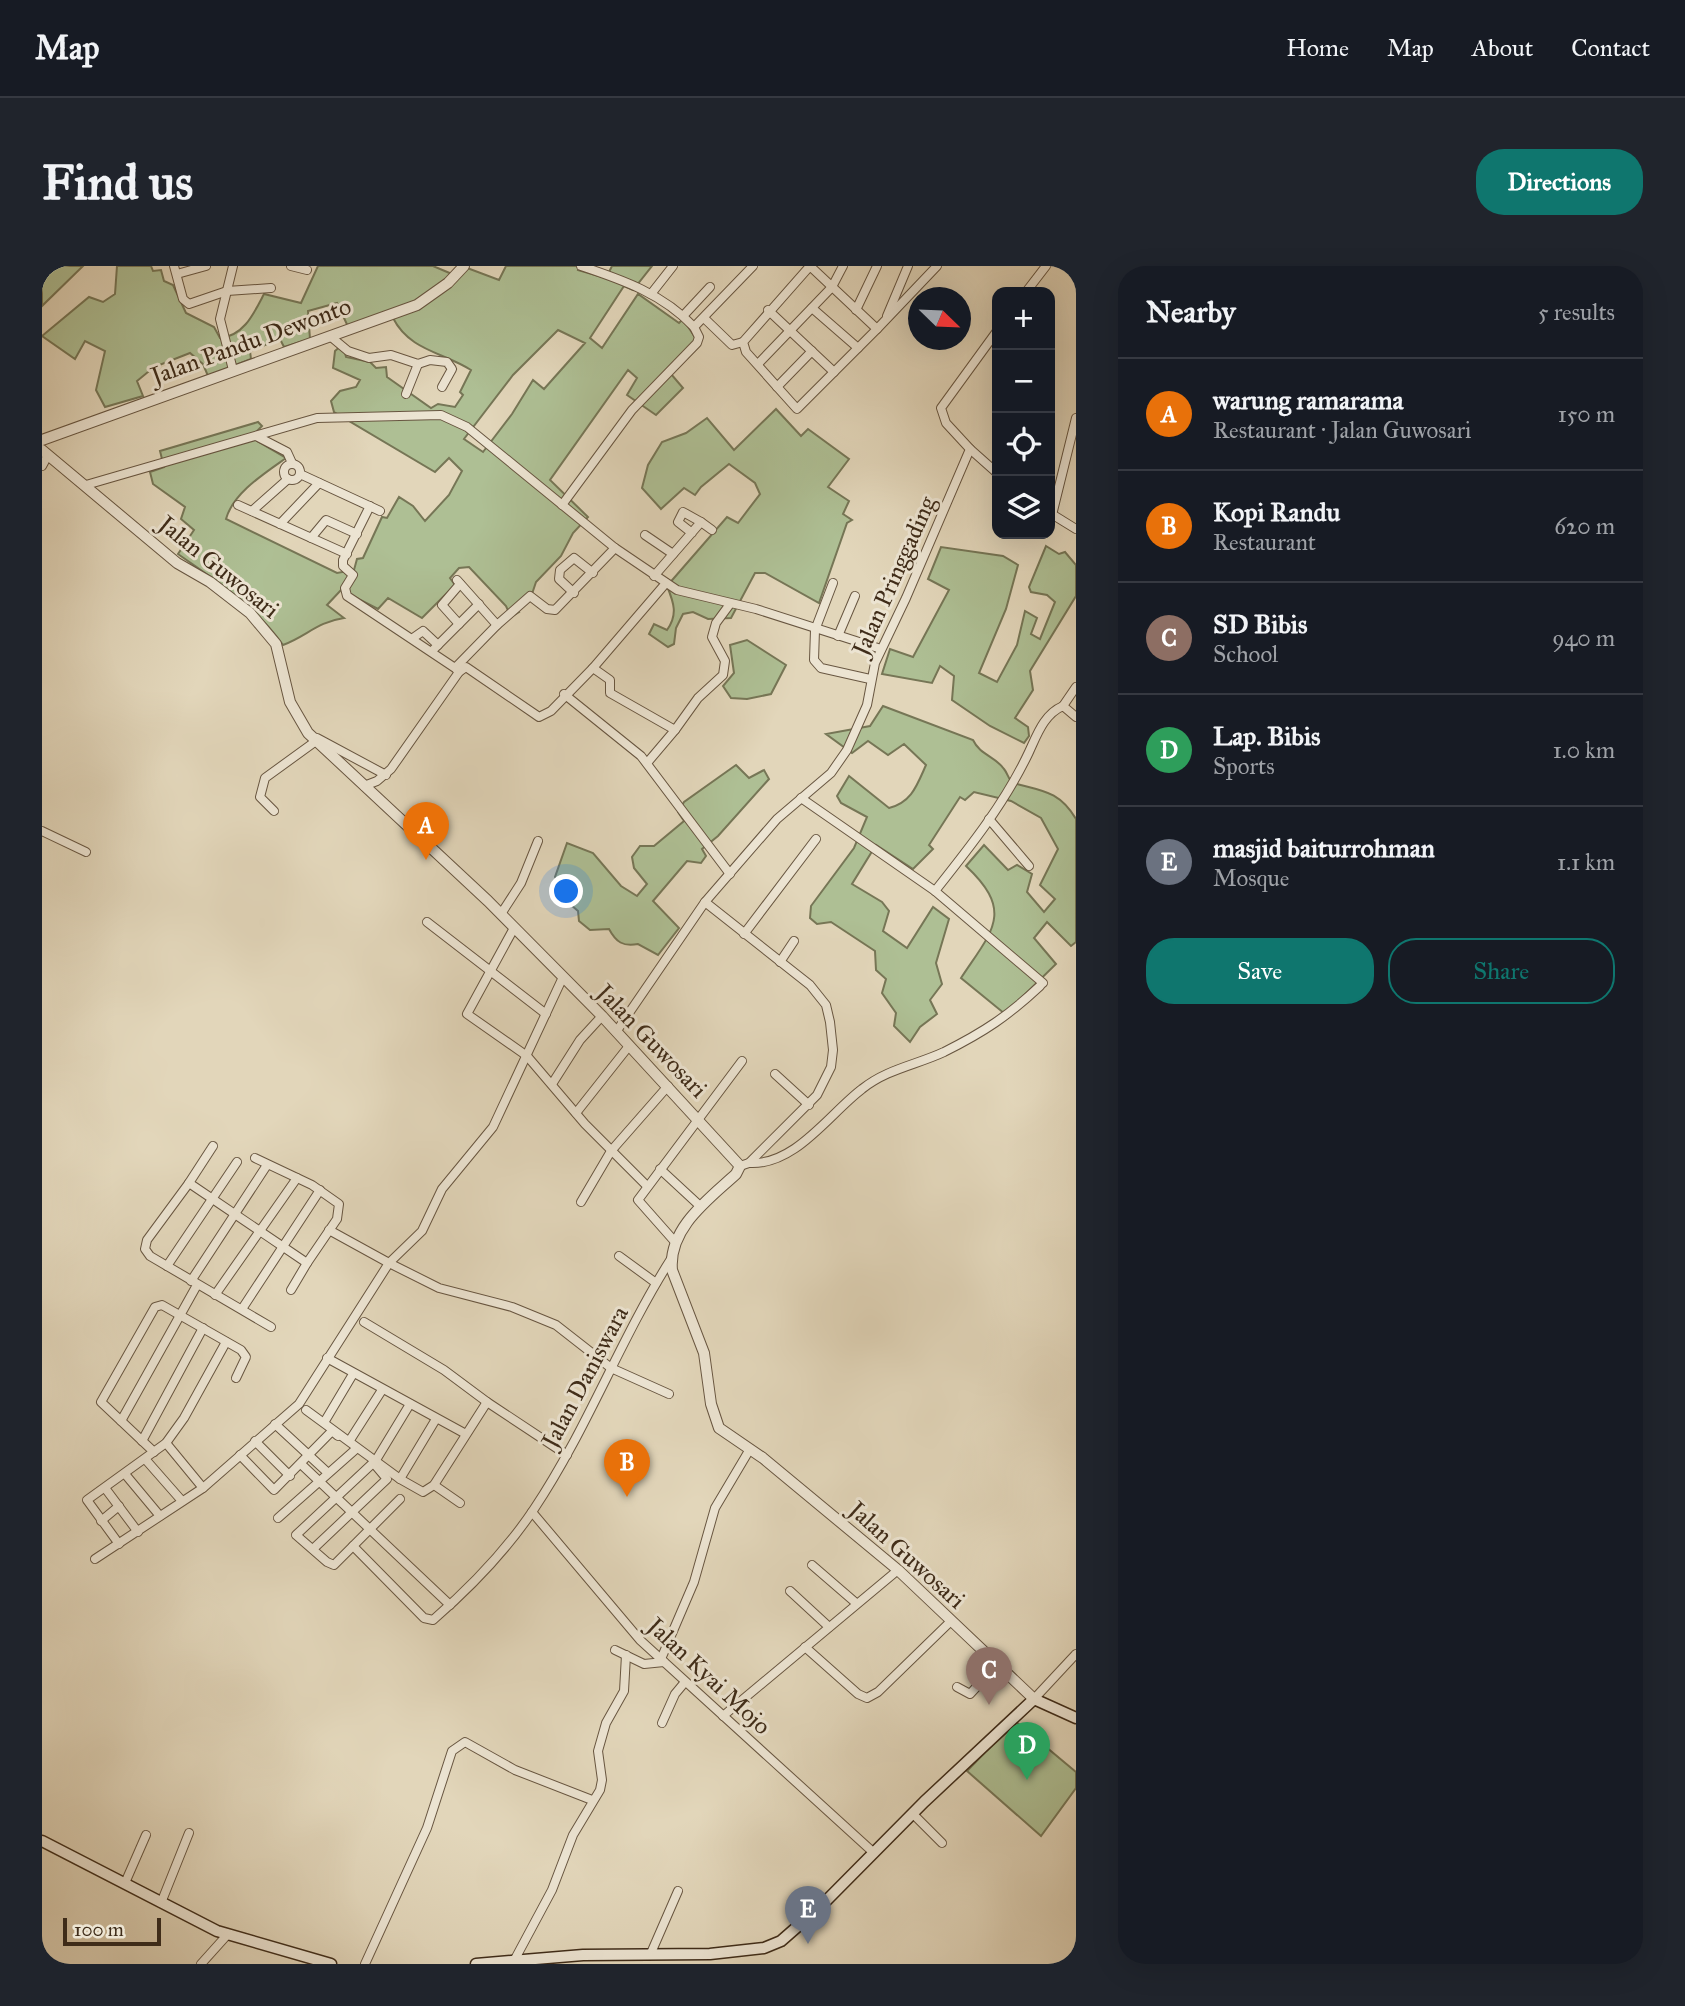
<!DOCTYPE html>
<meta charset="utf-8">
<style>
:root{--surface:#171b24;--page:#20242c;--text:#f1f3f6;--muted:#9ea1a6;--line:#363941;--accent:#0f766e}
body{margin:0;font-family:"IM FELL Great Primer",serif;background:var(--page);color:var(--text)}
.controls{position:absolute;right:21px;top:21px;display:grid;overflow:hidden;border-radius:14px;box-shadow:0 7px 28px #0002}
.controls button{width:63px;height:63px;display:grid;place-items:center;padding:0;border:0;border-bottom:2px solid var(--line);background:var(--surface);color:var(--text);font:35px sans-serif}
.compass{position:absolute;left:866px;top:21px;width:63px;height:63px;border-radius:50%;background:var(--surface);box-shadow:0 7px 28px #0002;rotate:113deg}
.scale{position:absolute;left:21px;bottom:18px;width:98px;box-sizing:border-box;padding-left:7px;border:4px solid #3f2c19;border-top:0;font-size:19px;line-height:24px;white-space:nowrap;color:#3f2c19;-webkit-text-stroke:5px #ece4d2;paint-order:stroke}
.you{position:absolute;left:525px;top:626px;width:24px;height:24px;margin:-18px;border:5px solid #fff;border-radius:50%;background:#1a73e8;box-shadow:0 0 0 10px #1a73e833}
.badge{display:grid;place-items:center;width:46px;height:46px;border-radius:50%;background:var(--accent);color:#fff;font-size:23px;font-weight:700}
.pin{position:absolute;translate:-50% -58px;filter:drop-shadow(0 2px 4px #0008)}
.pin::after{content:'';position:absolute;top:37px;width:24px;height:21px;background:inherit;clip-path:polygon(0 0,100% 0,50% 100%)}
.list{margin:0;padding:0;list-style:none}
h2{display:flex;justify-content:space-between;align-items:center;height:91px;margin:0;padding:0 28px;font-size:30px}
h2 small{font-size:23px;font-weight:400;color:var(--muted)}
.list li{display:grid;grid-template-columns:46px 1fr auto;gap:21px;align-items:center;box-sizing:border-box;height:112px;padding:0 28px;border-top:2px solid var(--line)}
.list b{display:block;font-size:26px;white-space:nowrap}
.list p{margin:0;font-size:23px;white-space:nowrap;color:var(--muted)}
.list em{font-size:23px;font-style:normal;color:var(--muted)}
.actions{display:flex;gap:14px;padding:21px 28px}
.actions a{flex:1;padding:16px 0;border:2px solid var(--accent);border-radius:28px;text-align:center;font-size:24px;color:var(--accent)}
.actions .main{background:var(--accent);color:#fff}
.icon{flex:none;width:38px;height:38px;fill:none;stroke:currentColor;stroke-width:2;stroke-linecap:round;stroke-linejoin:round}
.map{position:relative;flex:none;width:1034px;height:1698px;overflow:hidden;border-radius:28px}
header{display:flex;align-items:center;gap:42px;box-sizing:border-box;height:98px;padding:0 35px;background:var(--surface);border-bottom:2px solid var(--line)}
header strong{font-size:33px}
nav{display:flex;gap:38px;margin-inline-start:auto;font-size:24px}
.intro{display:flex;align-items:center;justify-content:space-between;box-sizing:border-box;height:168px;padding:0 42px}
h1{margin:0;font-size:49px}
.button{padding:18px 32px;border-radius:28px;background:var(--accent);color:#fff;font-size:24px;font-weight:700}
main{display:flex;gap:42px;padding:0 42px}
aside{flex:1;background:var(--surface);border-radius:28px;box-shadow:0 7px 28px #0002}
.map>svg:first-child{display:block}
.green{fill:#aebf94;stroke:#767656;stroke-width:2;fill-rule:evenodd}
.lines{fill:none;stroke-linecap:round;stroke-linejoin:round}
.minor-casing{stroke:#685641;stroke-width:10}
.tertiary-casing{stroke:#685641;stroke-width:12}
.secondary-casing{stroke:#3f2c19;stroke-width:13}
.minor{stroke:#ece4d2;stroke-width:8}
.tertiary{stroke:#ece4d2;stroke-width:10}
.secondary{stroke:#ece4d2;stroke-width:10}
.labels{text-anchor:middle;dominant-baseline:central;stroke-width:6;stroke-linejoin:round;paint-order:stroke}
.street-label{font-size:24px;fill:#3f2c19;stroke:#ece4d2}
</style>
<header>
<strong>Map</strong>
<nav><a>Home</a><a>Map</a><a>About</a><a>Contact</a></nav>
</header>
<div class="intro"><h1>Find us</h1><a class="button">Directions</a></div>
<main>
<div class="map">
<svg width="1034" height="1698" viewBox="0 0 1034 1698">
<rect width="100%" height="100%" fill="#e2d6ba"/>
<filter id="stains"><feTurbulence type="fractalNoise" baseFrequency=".00286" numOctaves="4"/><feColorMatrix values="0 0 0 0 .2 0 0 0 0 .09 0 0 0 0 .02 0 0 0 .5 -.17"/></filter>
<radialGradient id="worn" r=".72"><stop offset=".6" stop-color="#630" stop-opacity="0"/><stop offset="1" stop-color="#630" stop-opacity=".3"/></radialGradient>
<g class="green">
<path d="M0,0H41L0,40Z"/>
<path d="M75,0H109L111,5L119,4L122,15L131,19L144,47L172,61L178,72C202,70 212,47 222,28L259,37L276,0H391L410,8L420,0L457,14L464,0H537L536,4L564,12L570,0H610L591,24L582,20L548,72L560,82L596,28L637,57L641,53L658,79L629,108L641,122L614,149L585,129L595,112L586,104L508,214L546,251L531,267L519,290L494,316L490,328L473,341L477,346L469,351L464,340L427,301L417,302L408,312L413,319L380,352L346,332L336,343L299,324L285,339L302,352C275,356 265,370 241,379C214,340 174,315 136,288L152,264L139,253L143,241L111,218L108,206L122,201L118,185L216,156L220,160L214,166L215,175L244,192C223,207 191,227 184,253L295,307L312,304L315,293L321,292L340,251L345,252L357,231L371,240L383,255L407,229L420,205L407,192L393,206L292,146L289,135L298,125L314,121L318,114L291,102L293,85L301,78L304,91L328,96L334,102L344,101L345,111L389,142L396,138L413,141L421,129L418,126L429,104C401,86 368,85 351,52L309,67L295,37L266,45L268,73L242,81L238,73L208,85L209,93L166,110L161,98L148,87L112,101L95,115L101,130L63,141L54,124L63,85L43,75L33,93L0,70L47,31L61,36L73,28ZM516,64L543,77L502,123L491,114L470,148L441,186L422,173L471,109Z"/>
<path d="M734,143L759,170L766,163L807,193L786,221L807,235L801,248L810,254L805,257L777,337L723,307H713L689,352L666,353L651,346L641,348L634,362L632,378L626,381L607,368L612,358L625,364C636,349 632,337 625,320L685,251L696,257L718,228L713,217L687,198L659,221L653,229L642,222L619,243L600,222L606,199L620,176L644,167L665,152L692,184Z"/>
<path d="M1004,280L1017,288L1023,286L1034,299V330L988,405L991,424L973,452L986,461L987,470L982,477L948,460L910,434L912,410L898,400L890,417L840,408L848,383L871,391L907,324L886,313L899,281L961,290L976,299L964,343L937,407L955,416L975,379L983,345L995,352L989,368L998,373L1013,336L1005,329L989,326L987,321Z"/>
<path d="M705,374L744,399L729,428L705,433L689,432L681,420L692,407L688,379Z"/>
<path d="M841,440L931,474C938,489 953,490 962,503C967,509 966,516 975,518C1002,525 1018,526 1034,553V676L1029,680L1005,656L992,672L1014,698L963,748L919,712C950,665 973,646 924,600L942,579L966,604L975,599L990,608L985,626L1002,646L1013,633L998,619L1016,583L999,552L969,535L932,526L923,534L918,531L887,579L891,583L871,603L834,579L810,618L840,636L847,645L841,665L865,682L891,641L907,653L894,697L900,718L888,734L895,748L878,761L868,776L852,760L854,747L840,727L844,713L834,704L833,685L789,656L775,658L768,652L769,640L812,582L825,551L799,537L795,530L807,510L847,542C870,536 875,519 884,499L862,478L846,489L826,475L810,487L784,468L828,460Z"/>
<path d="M694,499L707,512L722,504L727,513L676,570L660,583L664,590L659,597L645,595L611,635L637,662L616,689L596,678C581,681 574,676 567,663L548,664L537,655L536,645L528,638L513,611L525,577L551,587L579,620L595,630L605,618L592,602L590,591L598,580H612L642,555L636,546L642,536Z"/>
<path d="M973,1455L1034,1506V1522L999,1570L925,1505Z"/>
</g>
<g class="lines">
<defs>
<g id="minor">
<path d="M132,0L141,33L147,38L185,25L229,22"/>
<path d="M191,0L178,53L191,104"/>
<path d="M249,0L265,4"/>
<path d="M539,0C581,14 621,28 652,61"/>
<path d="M767,0H768L835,63L755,143L704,86L701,76L768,0"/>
<path d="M135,8L164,0"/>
<path d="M984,26L1004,0"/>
<path d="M609,28L631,0"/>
<path d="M770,42L816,82"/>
<path d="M726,44L792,106"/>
<path d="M814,44L835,0"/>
<path d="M641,50L668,21"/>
<path d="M845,50L866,0"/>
<path d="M662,52L690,79L701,76"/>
<path d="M835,63L895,0"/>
<path d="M288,70L306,85L327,92L349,89L376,98L388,94L405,96L410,103L400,121"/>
<path d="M716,98L790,21L801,0"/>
<path d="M735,121L770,85"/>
<path d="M364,128L376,98"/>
<path d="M216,171L245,186L250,197"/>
<path d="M928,183L955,207"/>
<circle cx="250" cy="206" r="8"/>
<path d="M0,200L6,189"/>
<path d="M258,208L338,245"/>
<path d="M44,219L275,152L399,149L425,161L573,282L635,324L714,343L839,383"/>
<path d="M196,239L305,288"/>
<path d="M520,239L590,144L655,77L657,71L652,61L711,0"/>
<path d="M328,240L301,294V300L311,309L303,322L305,330L413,402L455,359"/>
<path d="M210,245L246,213"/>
<path d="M1008,247L1034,263"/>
<path d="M1010,249L1034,152"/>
<path d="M659,256L670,264"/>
<path d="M238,258L277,217"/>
<path d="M603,269L631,288"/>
<path d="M269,272L284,254L315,268"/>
<path d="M612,310L659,256L641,246L636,256L650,267"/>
<path d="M415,314L455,359L488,330L505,343L513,344L573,282"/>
<path d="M791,317L773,364L772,394L779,402L828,413"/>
<path d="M532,327L517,313L518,304L532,292L551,307"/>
<path d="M417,358L400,339L418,318"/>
<path d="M796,370L813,330"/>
<path d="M371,372L381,365L396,379"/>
<path d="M390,385L437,338"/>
<path d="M417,406L424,401L497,451L509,445L551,402"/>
<path d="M522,428L599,490L688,608"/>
<path d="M1021,440L1034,421"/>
<path d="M633,464L656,432L681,409L683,395L670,371L674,357L688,338"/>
<path d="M275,472L344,509"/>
<path d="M605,497L633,464L568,427V414L551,402L624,317"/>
<path d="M322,520L335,515L349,503L417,406L415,404"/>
<path d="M759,532L893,625L1001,717"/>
<path d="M232,545L218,531L223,512L274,475"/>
<path d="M947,553L987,600"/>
<path d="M0,565L44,586"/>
<path d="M893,625C928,581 963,537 987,486C995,469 1002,448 1021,440L1034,451"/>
<path d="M663,636L768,719L784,739L788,756L791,784L789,801L775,829L707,897L698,900"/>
<path d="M459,648L479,617L496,575"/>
<path d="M385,656L504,748"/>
<path d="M472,662L425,748L485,790L543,858L605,920"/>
<path d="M702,668L774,573"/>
<path d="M738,696L752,675"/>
<path d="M574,766L663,636L735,553L789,507L805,484L825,439L833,397L864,332L928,183L904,157L899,142L955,65"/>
<path d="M733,808L767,839"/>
<path d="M510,818L538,774L560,750"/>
<path d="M534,847L587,780"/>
<path d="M213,892L270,919L297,938L295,953L265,997L147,917L105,974L103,983L108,990L229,1061"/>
<path d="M707,897C753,900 787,848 820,823C845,803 874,799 902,786C942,766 966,750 998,720"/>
<path d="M618,903L658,940"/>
<path d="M147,917L171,880"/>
<path d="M539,936L569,885L626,820"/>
<path d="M634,977L596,934L700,795"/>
<path d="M577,990L614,1017"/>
<path d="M347,997L380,965L400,923L451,861L521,711"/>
<path d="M347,997L397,1022L470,1041L514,1059L569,1102L627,1128"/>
<path d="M125,1000L195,896"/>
<path d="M149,1015L225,899"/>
<path d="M249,1024L265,997"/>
<path d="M173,1029L255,912"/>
<path d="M200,1043L278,924"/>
<path d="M322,1056L402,1104L445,1136"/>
<path d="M285,1092L422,1167"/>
<path d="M264,1144L358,1213L381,1226L392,1219L445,1136L525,1189"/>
<path d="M79,1155L155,1019"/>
<path d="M283,1155L311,1108"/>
<path d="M233,1158L286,1207"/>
<path d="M308,1174L340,1124"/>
<path d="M100,1175L161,1062"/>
<path d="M213,1175L248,1210"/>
<path d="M124,1177L161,1222"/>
<path d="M112,1186L59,1136L113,1041L120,1039L199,1084L204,1091L194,1112"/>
<path d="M198,1189L232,1224L290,1165L296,1170"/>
<path d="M104,1194L140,1235"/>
<path d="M334,1194L368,1138"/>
<path d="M331,1197L254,1269L285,1296L292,1299L358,1233"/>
<path d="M260,1199L408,1339"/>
<path d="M83,1208L118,1250"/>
<path d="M358,1213L394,1153"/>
<path d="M392,1219L418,1237"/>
<path d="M63,1222L96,1266"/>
<path d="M490,1246L598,1374L832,1587"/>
<path d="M236,1252L314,1183"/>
<path d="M59,1255L77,1240"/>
<path d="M77,1278L45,1234L124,1177L142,1152L184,1076"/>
<path d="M311,1280L382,1352L391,1354C429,1321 464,1285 492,1243C545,1164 578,1073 629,993"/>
<path d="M271,1283L345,1213L334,1200"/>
<path d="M53,1293L161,1222L257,1138L347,997L287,964"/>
<path d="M770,1299L814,1337"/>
<path d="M748,1325L787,1361"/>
<path d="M763,1381L816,1428L825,1432L836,1426L908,1356"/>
<path d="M573,1384L602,1398L622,1396"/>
<path d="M619,1393L652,1316L673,1242L708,1183"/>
<path d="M915,1421L928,1428L954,1400"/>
<path d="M992,1433L1034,1388"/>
<path d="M681,1450L856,1304"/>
<path d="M620,1457L633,1428L643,1416"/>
<path d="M871,1548L900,1577"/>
<path d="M83,1617L104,1569"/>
<path d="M119,1637L147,1567"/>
<path d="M609,1687L636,1625"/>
<path d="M473,1693L510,1624L531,1569L558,1524L560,1514L556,1485L564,1457L582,1425L584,1389"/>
<path d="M159,1698L186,1668"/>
<path d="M323,1698L385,1562L410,1485L423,1476L473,1504L550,1534"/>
</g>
<g id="tertiary">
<path d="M0,174L375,39L406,17L422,0"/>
<path d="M0,184L135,297L168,316L208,347L234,378L248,436L266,467L446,635L560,750L698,900L694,908C667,933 626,962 630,1004L662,1087L669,1138L677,1162L721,1192L856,1304L992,1433"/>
</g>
<g id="secondary">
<path d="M0,1575L175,1665L289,1698"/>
<path d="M434,1698L541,1689L668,1688L722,1682L739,1675L779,1640L882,1536L992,1433L1034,1452"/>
</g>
</defs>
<use href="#minor" class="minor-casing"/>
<use href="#tertiary" class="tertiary-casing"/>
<use href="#secondary" class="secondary-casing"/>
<use href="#minor" class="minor"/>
<use href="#tertiary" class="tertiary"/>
<use href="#secondary" class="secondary"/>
</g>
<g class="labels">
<g class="street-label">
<text transform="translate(209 75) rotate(-20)">Jalan Pandu Dewonto</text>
<text transform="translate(177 301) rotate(39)">Jalan Guwosari</text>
<text transform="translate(852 310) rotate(-66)">Jalan Pringgading</text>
<text transform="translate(610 775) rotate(46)">Jalan Guwosari</text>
<text transform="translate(543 1111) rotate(-62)">Jalan Daniswara</text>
<text transform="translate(865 1289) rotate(42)">Jalan Guwosari</text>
<text transform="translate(667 1410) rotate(43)">Jalan Kyai Mojo</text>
</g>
</g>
<rect width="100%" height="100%" filter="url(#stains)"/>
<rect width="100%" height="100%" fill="url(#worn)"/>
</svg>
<div class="controls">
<button>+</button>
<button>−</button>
<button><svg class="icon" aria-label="locate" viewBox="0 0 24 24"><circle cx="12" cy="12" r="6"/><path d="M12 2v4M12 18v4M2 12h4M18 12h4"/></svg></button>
<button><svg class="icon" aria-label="layers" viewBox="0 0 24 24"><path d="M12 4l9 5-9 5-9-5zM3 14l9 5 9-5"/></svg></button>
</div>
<svg class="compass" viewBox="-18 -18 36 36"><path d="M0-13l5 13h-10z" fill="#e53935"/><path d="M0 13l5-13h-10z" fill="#9ea1a6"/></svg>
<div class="scale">100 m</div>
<div class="you"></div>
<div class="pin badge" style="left:384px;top:594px;background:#e8710a">A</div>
<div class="pin badge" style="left:585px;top:1231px;background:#e8710a">B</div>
<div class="pin badge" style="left:947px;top:1439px;background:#8d6e63">C</div>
<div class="pin badge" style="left:985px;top:1514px;background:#2e9e5b">D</div>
<div class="pin badge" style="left:766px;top:1678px;background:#6b7280">E</div>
</div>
<aside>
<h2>Nearby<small>5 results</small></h2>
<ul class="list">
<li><span class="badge" style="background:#e8710a">A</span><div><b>warung ramarama</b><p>Restaurant · Jalan Guwosari</p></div><em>150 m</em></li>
<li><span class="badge" style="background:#e8710a">B</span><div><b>Kopi Randu</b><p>Restaurant</p></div><em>620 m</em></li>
<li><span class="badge" style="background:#8d6e63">C</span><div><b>SD Bibis</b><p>School</p></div><em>940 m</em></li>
<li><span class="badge" style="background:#2e9e5b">D</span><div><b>Lap. Bibis</b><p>Sports</p></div><em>1.0 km</em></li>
<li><span class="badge" style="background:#6b7280">E</span><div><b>masjid baiturrohman</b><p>Mosque</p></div><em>1.1 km</em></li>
</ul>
<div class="actions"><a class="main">Save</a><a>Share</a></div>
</aside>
</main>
